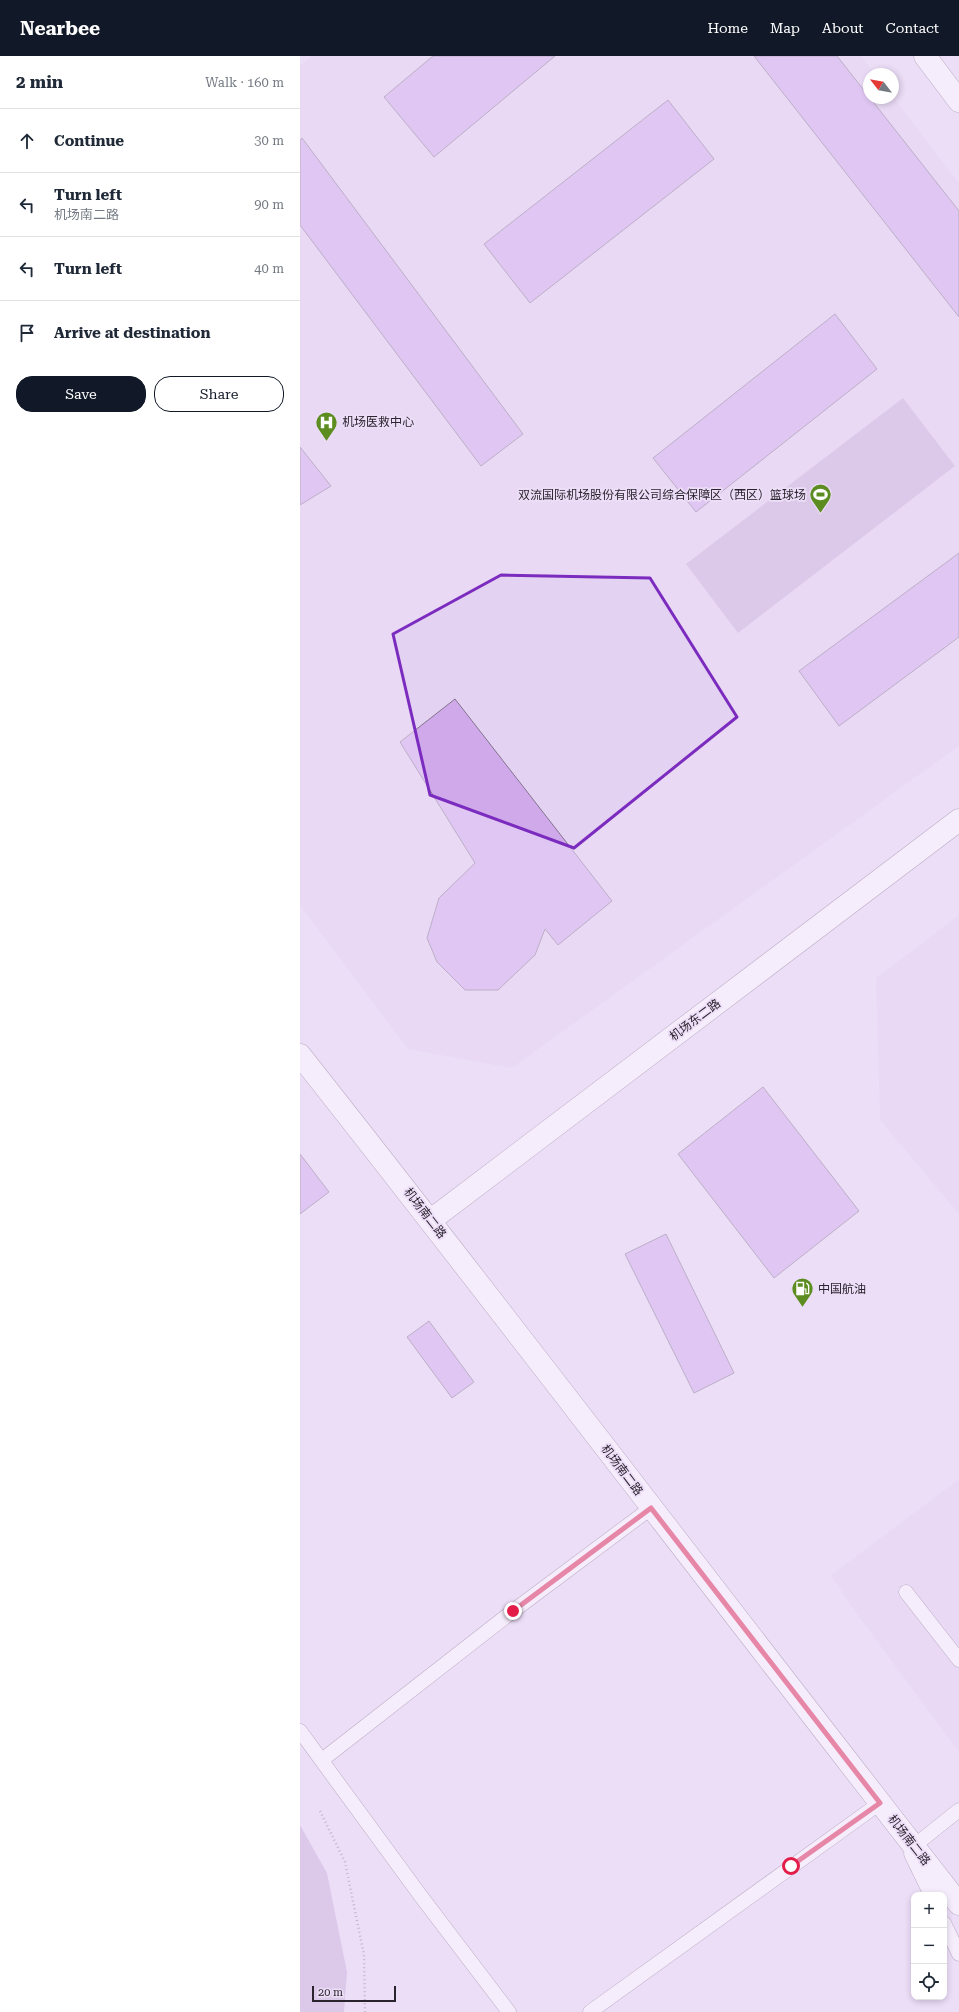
<!DOCTYPE html>
<meta charset="utf-8">
<style>
:root{--surface:#fff;--page:#f2f2f3;--text:#1f2937;--muted:#747a83;--line:#e0e1e3;--accent:#111827}
body{margin:0;font-family:"Roboto Serif","Noto Sans SC",serif;background:var(--page);color:var(--text)}
.controls{position:absolute;right:12px;bottom:12px;display:grid;overflow:hidden;border-radius:8px;box-shadow:0 2px 6px #0003}
.controls button{width:36px;height:36px;display:grid;place-items:center;padding:0;border:0;border-bottom:1px solid var(--line);background:var(--surface);color:var(--text);font:20px sans-serif}
.compass{position:absolute;left:563px;top:12px;width:36px;height:36px;border-radius:50%;background:var(--surface);box-shadow:0 2px 6px #0003;rotate:301deg}
.scale{position:absolute;left:12px;bottom:10px;width:84px;box-sizing:border-box;padding-left:4px;border:2px solid #2a242e;border-top:0;font-size:11px;line-height:14px;white-space:nowrap;color:#2a242e;-webkit-text-stroke:3px #eddef8;paint-order:stroke}
.stop{position:absolute;width:12px;height:12px;margin:-9px;border:3px solid #e11d48;border-radius:50%;background:#fff}
.stop.end{background:#e11d48;border-color:#fff;box-shadow:0 1px 4px #0008}
.list{margin:0;padding:0;list-style:none}
h2{display:flex;justify-content:space-between;align-items:center;height:52px;margin:0;padding:0 16px;font-size:17px}
h2 small{font-size:13px;font-weight:400;color:var(--muted)}
.list li{display:grid;grid-template-columns:26px 1fr auto;gap:12px;align-items:center;box-sizing:border-box;height:64px;padding:0 16px;border-top:1px solid var(--line)}
.list b{display:block;font-size:15px;white-space:nowrap}
.list p{margin:0;font-size:13px;white-space:nowrap;color:var(--muted)}
.list em{font-size:13px;font-style:normal;color:var(--muted)}
.actions{display:flex;gap:8px;padding:12px 16px}
.actions a{flex:1;padding:9px 0;border:1px solid var(--accent);border-radius:16px;text-align:center;font-size:14px;color:var(--accent)}
.actions .main{background:var(--accent);color:#fff}
.icon{flex:none;width:22px;height:22px;fill:none;stroke:currentColor;stroke-width:2;stroke-linecap:round;stroke-linejoin:round}
.map{position:relative;flex:none;width:659px;height:1956px;overflow:hidden}
header{display:flex;align-items:center;gap:24px;box-sizing:border-box;height:56px;padding:0 20px;background:var(--accent);color:#fff}
header strong{font-size:19px}
nav{display:flex;gap:22px;margin-inline-start:auto;font-size:14px}
main{display:flex}
aside{flex:1;background:var(--surface)}
.map>svg:first-child{display:block}
.built{fill:#e4d2f2}
.green{fill:#c7b0d8}
.building{fill:#d0a9eb;stroke:#82758c}
.lines{fill:none;stroke-linecap:round;stroke-linejoin:round}
.lane-casing{stroke:#7d7087;stroke-width:15}
.secondary-casing{stroke:#7d7087;stroke-width:23}
.path{stroke:#8d8395;stroke-width:2.5;stroke-dasharray:1 3;stroke-linecap:butt}
.lane{stroke:#fff;stroke-width:14}
.secondary{stroke:#fff;stroke-width:22}
.route{stroke:#e11d48;stroke-width:5}
.marked{fill:none;stroke:#7b2cbf;stroke-width:3;stroke-linejoin:round}
.labels{text-anchor:middle;dominant-baseline:central;stroke-width:3.5;stroke-linejoin:round;paint-order:stroke}
.poi-label{font-size:12px;fill:#2a242e;stroke:#eddef8;text-anchor:start}
.street-label{font-size:12px;fill:#2a242e;stroke:#eddef8}
</style>
<header>
<strong>Nearbee</strong>
<nav><a>Home</a><a>Map</a><a>About</a><a>Contact</a></nav>
</header>
<main>
<aside>
<h2>2 min<small>Walk · 160 m</small></h2>
<ul class="list">
<li><svg class="icon" aria-label="ahead" viewBox="0 0 24 24"><path d="M12 20V5M6 11l6-6 6 6"/></svg><div><b>Continue</b></div><em>30 m</em></li>
<li><svg class="icon" aria-label="left" viewBox="0 0 24 24"><path d="M17 20v-9H6M10 6l-5 5 5 5"/></svg><div><b>Turn left</b><p>机场南二路</p></div><em>90 m</em></li>
<li><svg class="icon" aria-label="left" viewBox="0 0 24 24"><path d="M17 20v-9H6M10 6l-5 5 5 5"/></svg><div><b>Turn left</b></div><em>40 m</em></li>
<li><svg class="icon" aria-label="arrive" viewBox="0 0 24 24"><path d="M6 21V4h12l-3 4 3 4H6"/></svg><div><b>Arrive at destination</b></div></li>
</ul>
<div class="actions"><a class="main">Save</a><a>Share</a></div>
</aside>
<div class="map">
<svg width="659" height="1956" viewBox="0 0 659 1956">
<rect width="100%" height="100%" fill="#eddef8"/>
<g class="built">
<path d="M12,0H561L575,18H569V42L593,41L659,127V690L212,1012L108,993L0,850V9Z"/>
<path d="M659,859V1158L580,1064L576,922Z"/>
<path d="M659,1423V1696L551,1550L531,1519Z"/>
</g>
<g class="green">
<path d="M603,342L655,410L438,577L386,508Z"/>
<path d="M0,1769L27,1817L47,1916L44,1956H0Z"/>
</g>
<g class="building">
<path d="M133,0H255L134,101L84,41Z"/>
<path d="M454,0H537L659,155V261Z"/>
<path d="M368,44L414,103L230,247L184,188Z"/>
<path d="M2,82L223,378L181,410L0,169V84Z"/>
<path d="M535,258L577,313L396,456L353,402Z"/>
<path d="M0,391L31,430L0,449Z"/>
<path d="M659,497V581L539,670L499,615Z"/>
<path d="M155,643L312,845L258,889L245,873L235,899L198,934H165L137,906L127,882L139,842L175,807L100,686Z"/>
<path d="M463,1031L559,1155L474,1222L378,1098Z"/>
<path d="M0,1098L29,1136L0,1158Z"/>
<path d="M366,1178L434,1317L394,1337L325,1198Z"/>
<path d="M129,1265L174,1326L152,1342L107,1281Z"/>
</g>
<g class="lines">
<defs>
<g id="lane">
<path d="M606,1536L659,1604"/>
<path d="M0,1675L120,1839L209,1956"/>
<path d="M22,1704L213,1555L351,1452"/>
<path d="M614,1790L659,1754"/>
<path d="M611,1798L631,1839"/>
<path d="M644,1867L659,1898"/>
<path d="M290,1956L580,1747"/>
</g>
<g id="secondary">
<path d="M625,0L659,45"/>
<path d="M0,999C222,1280 438,1566 659,1848"/>
<path d="M131,1164L659,764"/>
</g>
</defs>
<use href="#lane" class="lane-casing"/>
<use href="#secondary" class="secondary-casing"/>
<path class="path" d="M20,1755L45,1806L64,1899L65,1956"/>
<use href="#lane" class="lane"/>
<use href="#secondary" class="secondary"/>
</g>
<g class="lines">
<path class="route" d="M213,1555L351,1452L580,1747L491,1810"/>
</g>
<path d="M0 0H659V1956H0ZM201,519L350,522L437,661L274,792L130,739L93,578Z" fill="#eddef8" fill-opacity=".55" fill-rule="evenodd"/>
<path class="marked" d="M201,519L350,522L437,661L274,792L130,739L93,578Z"/>
<defs>
<symbol id="hospital-pin" viewBox="-11 -11 22 30"><path d="M0 17L-7.5 6A9.5 9.5 0 1 1 7.5 6Z" fill="#5d8d21" stroke="#eddef8"/><path d="M-5-5h3v3.5h4V-5h3V5h-3V1.5h-4V5h-3Z" fill="#fff"/></symbol>
<symbol id="stadium-pin" viewBox="-11 -11 22 30"><path d="M0 17L-7.5 6A9.5 9.5 0 1 1 7.5 6Z" fill="#5d8d21" stroke="#eddef8"/><path d="M0-5a6.5 5 0 1 0 0 10a6.5 5 0 1 0 0-10ZM-3.5-1.8h7v3.6h-7Z" fill="#fff"/></symbol>
<symbol id="fuel-pin" viewBox="-11 -11 22 30"><path d="M0 17L-7.5 6A9.5 9.5 0 1 1 7.5 6Z" fill="#5d8d21" stroke="#eddef8"/><path d="M-5.5-6h7V0h2V4h1.3V-2.5L3-4.5l.8-.8L6-3V5H2.5V1h-1V6h-7ZM-4.2-4.7v3.2H.2V-4.7Z" fill="#fff"/></symbol>
</defs>
<g fill-rule="evenodd">
<use href="#hospital-pin" x="14" y="354" width="25" height="34"/>
<use href="#stadium-pin" x="508" y="426" width="25" height="34"/>
<use href="#fuel-pin" x="490" y="1220" width="25" height="34"/>
</g>
<g class="labels">
<g class="poi-label">
<text x="42" y="366">机场医救中心</text>
<text x="506" y="439" text-anchor="end">双流国际机场股份有限公司综合保障区（西区）篮球场</text>
<text x="518" y="1233">中国航油</text>
</g>
<g class="street-label">
<text transform="translate(395 964) rotate(-37)">机场东二路</text>
<text transform="translate(125 1157) rotate(52)">机场南二路</text>
<text transform="translate(322 1414) rotate(53)">机场南二路</text>
<text transform="translate(609 1784) rotate(52)">机场南二路</text>
</g>
</g>
</svg>
<div class="controls">
<button>+</button>
<button>−</button>
<button><svg class="icon" aria-label="locate" viewBox="0 0 24 24"><circle cx="12" cy="12" r="6"/><path d="M12 2v4M12 18v4M2 12h4M18 12h4"/></svg></button>
</div>
<svg class="compass" viewBox="-18 -18 36 36"><path d="M0-13l5 13h-10z" fill="#e53935"/><path d="M0 13l5-13h-10z" fill="#747a83"/></svg>
<div class="scale">20 m</div>
<div class="stop" style="left:491px;top:1810px"></div>
<div class="stop end" style="left:213px;top:1555px"></div>
</div>
</main>
